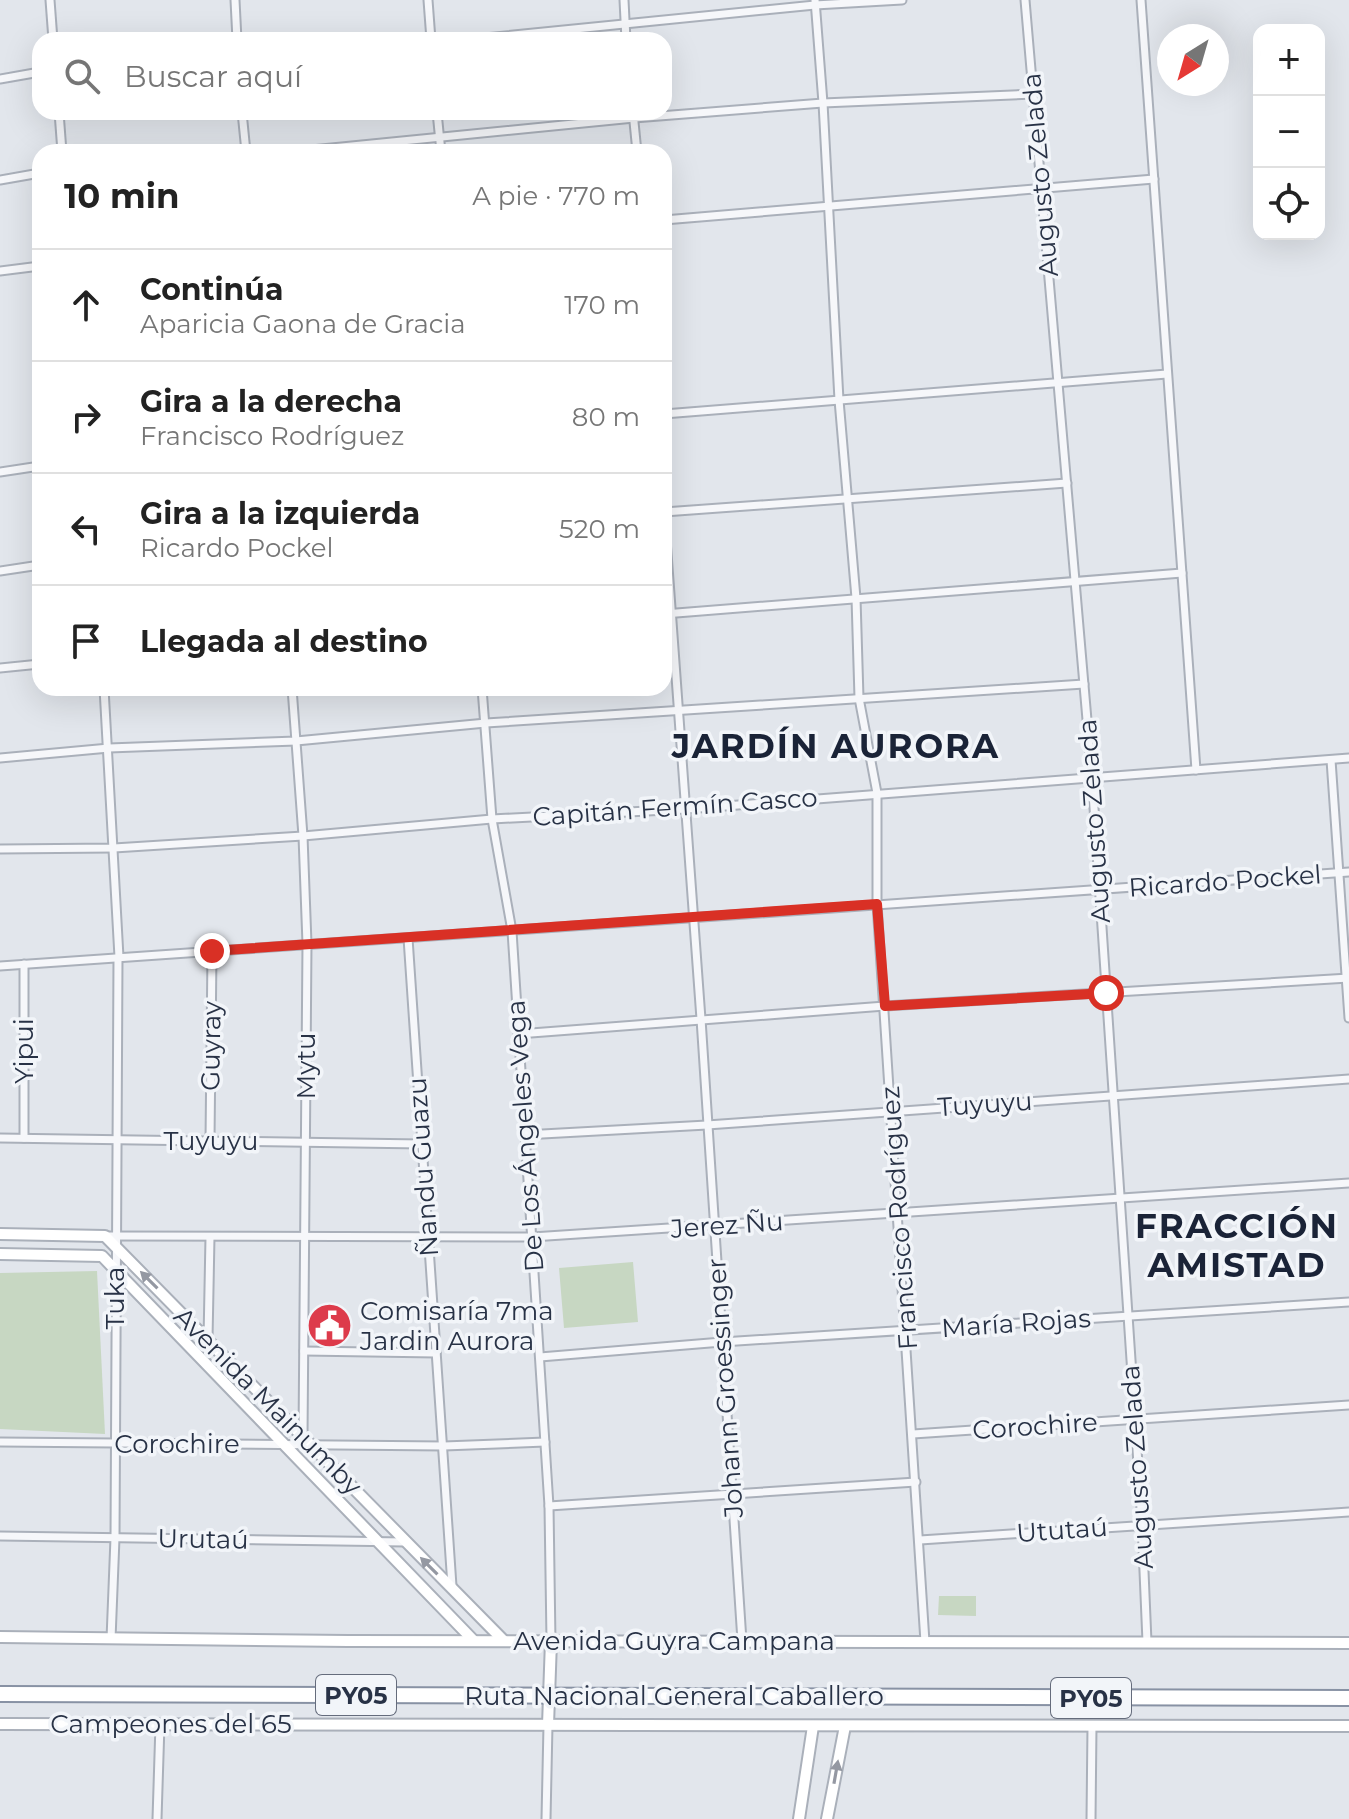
<!DOCTYPE html>
<html lang="es">
<meta charset="utf-8">
<style>
:root{--surface:#fff;--page:#f6f6f6;--text:#222;--muted:#767676;--line:#e0e0e0}
body{margin:0;font-family:Montserrat,sans-serif;background:var(--page);color:var(--text)}
.controls{position:absolute;right:24px;top:24px;display:grid;overflow:hidden;border-radius:16px;box-shadow:0 8px 32px #0002}
.controls button{width:72px;height:72px;display:grid;place-items:center;padding:0;border:0;border-bottom:2px solid var(--line);background:var(--surface);color:var(--text);font:40px sans-serif}
.compass{position:absolute;left:1157px;top:24px;width:72px;height:72px;border-radius:50%;background:var(--surface);box-shadow:0 8px 32px #0002;rotate:217deg}
.stop{position:absolute;width:24px;height:24px;margin:-18px;border:6px solid #d93025;border-radius:50%;background:#fff}
.stop.end{background:#d93025;border-color:#fff;box-shadow:0 2px 8px #0008}
.list{margin:0;padding:0;list-style:none}
h2{display:flex;justify-content:space-between;align-items:center;height:104px;margin:0;padding:0 32px;font-size:34px}
h2 small{font-size:26px;font-weight:400;color:var(--muted)}
.list li{display:grid;grid-template-columns:52px 1fr auto;gap:24px;align-items:center;box-sizing:border-box;height:112px;padding:0 32px;border-top:2px solid var(--line)}
.list b{display:block;font-size:30px;white-space:nowrap}
.list p{margin:0;font-size:26px;white-space:nowrap;color:var(--muted)}
.list em{font-size:26px;font-style:normal;color:var(--muted)}
.icon{flex:none;width:44px;height:44px;fill:none;stroke:currentColor;stroke-width:2;stroke-linecap:round;stroke-linejoin:round}
.map{position:relative;flex:none;width:1349px;height:1819px;overflow:hidden}
.search{position:absolute;background:var(--surface);box-shadow:0 8px 32px #0002;left:32px;top:32px;width:640px;height:88px;display:flex;align-items:center;gap:20px;box-sizing:border-box;padding:0 28px;border-radius:24px;color:var(--muted);font-size:30px}
.panel{position:absolute;background:var(--surface);box-shadow:0 8px 32px #0002;left:32px;top:144px;width:640px;height:552px;border-radius:24px}
.map>svg:first-child{display:block}
.green{fill:#c7d7c2}
.lines{fill:none;stroke-linecap:round;stroke-linejoin:round}
.street-casing{stroke:#aab0ba;stroke-width:11}
.secondary-casing{stroke:#aab0ba;stroke-width:14}
.highway-casing{stroke:#8892a4;stroke-width:18}
.street{stroke:#f6f7fa;stroke-width:7}
.secondary{stroke:#fff;stroke-width:10}
.highway{stroke:#fff;stroke-width:14}
.oneway{fill:#9498a2}
.route{stroke:#d93025;stroke-width:10}
.labels{text-anchor:middle;dominant-baseline:central;stroke-width:7;stroke-linejoin:round;paint-order:stroke}
.shield{fill:#f2f5f9;stroke:#656c7c;stroke-width:2}
.shield-label{font-size:24px;font-weight:bold;fill:#283246}
.street-label{font-size:26px;fill:#283246;stroke:#f2f5f9}
.poi-label{font-size:26px;fill:#283246;stroke:#f2f5f9;text-anchor:start}
.district-label{font-size:34px;font-weight:bold;letter-spacing:2px;fill:#1a2337;stroke:#f2f5f9}
</style>
<div class="map">
<svg width="1349" height="1819" viewBox="0 0 1349 1819">
<rect width="100%" height="100%" fill="#e2e6ec"/>
<g class="green">
<path d="M633,1262L638,1322L564,1328L559,1268Z"/>
<path d="M97,1271L105,1434L0,1429V1273Z"/>
<path d="M939,1596H976V1616L938,1615Z"/>
</g>
<g class="lines">
<defs>
<g id="street">
<path d="M50,0L53,40"/>
<path d="M235,0L237,40"/>
<path d="M428,0L431,40"/>
<path d="M624,0L626,40"/>
<path d="M815,0L823,103L839,400L856,598L859,698L877,793V904L925,1642"/>
<path d="M1025,0L1092,778L1142,1524L1147,1642"/>
<path d="M1141,0L1196,770"/>
<path d="M464,40L815,5L902,0"/>
<path d="M0,79L40,72"/>
<path d="M59,112L62,152"/>
<path d="M242,112L246,152"/>
<path d="M437,112L441,152"/>
<path d="M633,112L637,152"/>
<path d="M291,152L634,118L823,103L1033,94"/>
<path d="M0,180L40,173"/>
<path d="M664,220L1154,179"/>
<path d="M0,271L40,266"/>
<path d="M664,414L1167,374"/>
<path d="M0,472L40,466"/>
<path d="M664,512L701,1019L742,1641"/>
<path d="M664,512L1067,483"/>
<path d="M0,571L40,565"/>
<path d="M664,614L1182,573"/>
<path d="M0,668L40,664"/>
<path d="M104,688L119,957"/>
<path d="M292,688L303,836L307,944L303,1437"/>
<path d="M482,688L492,819L512,931L549,1506L551,1641"/>
<path d="M0,758L109,748L296,741L486,723L1084,684"/>
<path d="M1331,760L1349,1018"/>
<path d="M0,849L114,848L303,836L492,819L686,809L1349,758"/>
<path d="M408,938L452,1586"/>
<path d="M0,966L1349,872"/>
<path d="M518,1034L885,1006L1349,978"/>
<path d="M524,1135L707,1125L1349,1079"/>
<path d="M0,1138L422,1144"/>
<path d="M24,1138V964"/>
<path d="M210,1141L212,951"/>
<path d="M105,1236L532,1237L1349,1183"/>
<path d="M208,1340L210,1237"/>
<path d="M304,1351L436,1353"/>
<path d="M540,1357L722,1342L1349,1302"/>
<path d="M913,1434L1349,1405"/>
<path d="M0,1442L444,1446L545,1442"/>
<path d="M549,1506L916,1482"/>
<path d="M0,1536L405,1542"/>
<path d="M920,1540L1349,1512"/>
<path d="M111,1639L115,1538L118,958"/>
<path d="M157,1819L160,1724"/>
<path d="M546,1819L548,1725"/>
<path d="M1091,1819L1092,1726"/>
</g>
<g id="secondary">
<path d="M0,1234L105,1236L504,1641"/>
<path d="M0,1254L102,1256L474,1641"/>
<path d="M0,1637L348,1641L1349,1643"/>
<path d="M0,1724L1349,1726"/>
<path d="M548,1725L551,1641"/>
<path d="M799,1819L813,1726"/>
<path d="M827,1819L845,1726"/>
</g>
<path id="highway" d="M0,1694L1349,1698"/>
</defs>
<use href="#street" class="street-casing"/>
<use href="#secondary" class="secondary-casing"/>
<use href="#highway" class="highway-casing"/>
<use href="#street" class="street"/>
<use href="#secondary" class="secondary"/>
<use href="#highway" class="highway"/>
</g>
<defs><path id="oneway-solid" d="M-6-.8H1V-3.2L6.5 0L1 3.2V.8H-6Z" transform="scale(2)"/></defs>
<g class="oneway">
<use href="#oneway-solid" transform="translate(149 1280) rotate(-135)"/>
<use href="#oneway-solid" transform="translate(429 1566) rotate(-135)"/>
<use href="#oneway-solid" transform="translate(836 1772) rotate(-80)"/>
</g>
<g class="lines">
<path class="route" d="M212,951L877,904L885,1006L1106,993"/>
</g>
<defs>
<symbol id="civic-disc" viewBox="-11 -11 22 22"><circle r="9.5" fill="#dd3b4b" stroke="#f2f5f9"/><path d="M-.6-6.5H3V-4.5H.6V-3L4-1V1h2V6H-6V1h2V-1L-.6-3ZM-1.2 2.5V6h2.4V2.5Z" fill="#fff"/></symbol>
</defs>
<g fill-rule="evenodd">
<use href="#civic-disc" x="304" y="1300" width="51" height="51"/>
</g>
<g class="labels">
<g class="shield">
<rect x="316" y="1675" width="80" height="40" rx="6"/>
<rect x="1051" y="1678" width="80" height="40" rx="6"/>
</g>
<g class="shield-label">
<text x="356" y="1695">PY05</text>
<text x="1091" y="1698">PY05</text>
</g>
<g class="street-label">
<text transform="translate(1040 175) rotate(-95)">Augusto Zelada</text>
<text transform="translate(675 807) rotate(-4)">Capitán Fermín Casco</text>
<text transform="translate(1094 821) rotate(-94)">Augusto Zelada</text>
<text transform="translate(1225 881) rotate(-4)">Ricardo Pockel</text>
<text transform="translate(211 1046) rotate(-89)">Guyray</text>
<text transform="translate(24 1051) rotate(-90)">Yipui</text>
<text transform="translate(306 1066) rotate(-90)">Mytu</text>
<text transform="translate(985 1104) rotate(-4)">Tuyuyu</text>
<text transform="translate(525 1136) rotate(-94)">De Los Ángeles Vega</text>
<text x="211" y="1141">Tuyuyu</text>
<text transform="translate(423 1167) rotate(-94)">Ñandu Guazu</text>
<text transform="translate(899 1218) rotate(-94)">Francisco Rodríguez</text>
<text transform="translate(727 1225) rotate(-4)">Jerez Ñu</text>
<text transform="translate(115 1298) rotate(-90)">Tuka</text>
<text transform="translate(1016 1323) rotate(-4)">María Rojas</text>
<text transform="translate(725 1388) rotate(-94)">Johann Groessinger</text>
<text transform="translate(268 1401) rotate(45)">Avenida Mainumby</text>
<text transform="translate(1035 1426) rotate(-4)">Corochire</text>
<text x="177" y="1444">Corochire</text>
<text transform="translate(1137 1467) rotate(-94)">Augusto Zelada</text>
<text transform="translate(1062 1530) rotate(-4)">Ututaú</text>
<text transform="translate(203 1539) rotate(1)">Urutaú</text>
<text x="674" y="1641">Avenida Guyra Campana</text>
<text x="674" y="1696">Ruta Nacional General Caballero</text>
<text x="171" y="1724">Campeones del 65</text>
</g>
<g class="poi-label">
<text x="360" y="1311">Comisaría 7ma<tspan x="360" dy="30">Jardin Aurora</tspan></text>
</g>
<g class="district-label">
<text x="836" y="746">JARDÍN AURORA</text>
<text x="1237" y="1226">FRACCIÓN<tspan x="1237" dy="39">AMISTAD</tspan></text>
</g>
</g>
</svg>
<div class="controls">
<button>+</button>
<button>−</button>
<button><svg class="icon" aria-label="locate" viewBox="0 0 24 24"><circle cx="12" cy="12" r="6"/><path d="M12 2v4M12 18v4M2 12h4M18 12h4"/></svg></button>
</div>
<svg class="compass" viewBox="-18 -18 36 36"><path d="M0-13l5 13h-10z" fill="#e53935"/><path d="M0 13l5-13h-10z" fill="#767676"/></svg>
<div class="stop" style="left:1106px;top:993px"></div>
<div class="stop end" style="left:212px;top:951px"></div>
<div class="search"><svg class="icon" aria-label="search" viewBox="0 0 24 24"><circle cx="10" cy="10" r="6"/><path d="M15 15l6 6"/></svg>Buscar aquí</div>
<section class="panel">
<h2>10 min<small>A pie · 770 m</small></h2>
<ul class="list">
<li><svg class="icon" aria-label="ahead" viewBox="0 0 24 24"><path d="M12 20V5M6 11l6-6 6 6"/></svg><div><b>Continúa</b><p>Aparicia Gaona de Gracia</p></div><em>170 m</em></li>
<li><svg class="icon" aria-label="right" viewBox="0 0 24 24"><path d="M7 20v-9h11M14 6l5 5-5 5"/></svg><div><b>Gira a la derecha</b><p>Francisco Rodríguez</p></div><em>80 m</em></li>
<li><svg class="icon" aria-label="left" viewBox="0 0 24 24"><path d="M17 20v-9H6M10 6l-5 5 5 5"/></svg><div><b>Gira a la izquierda</b><p>Ricardo Pockel</p></div><em>520 m</em></li>
<li><svg class="icon" aria-label="arrive" viewBox="0 0 24 24"><path d="M6 21V4h12l-3 4 3 4H6"/></svg><div><b>Llegada al destino</b></div></li>
</ul>
</section>
</div>
